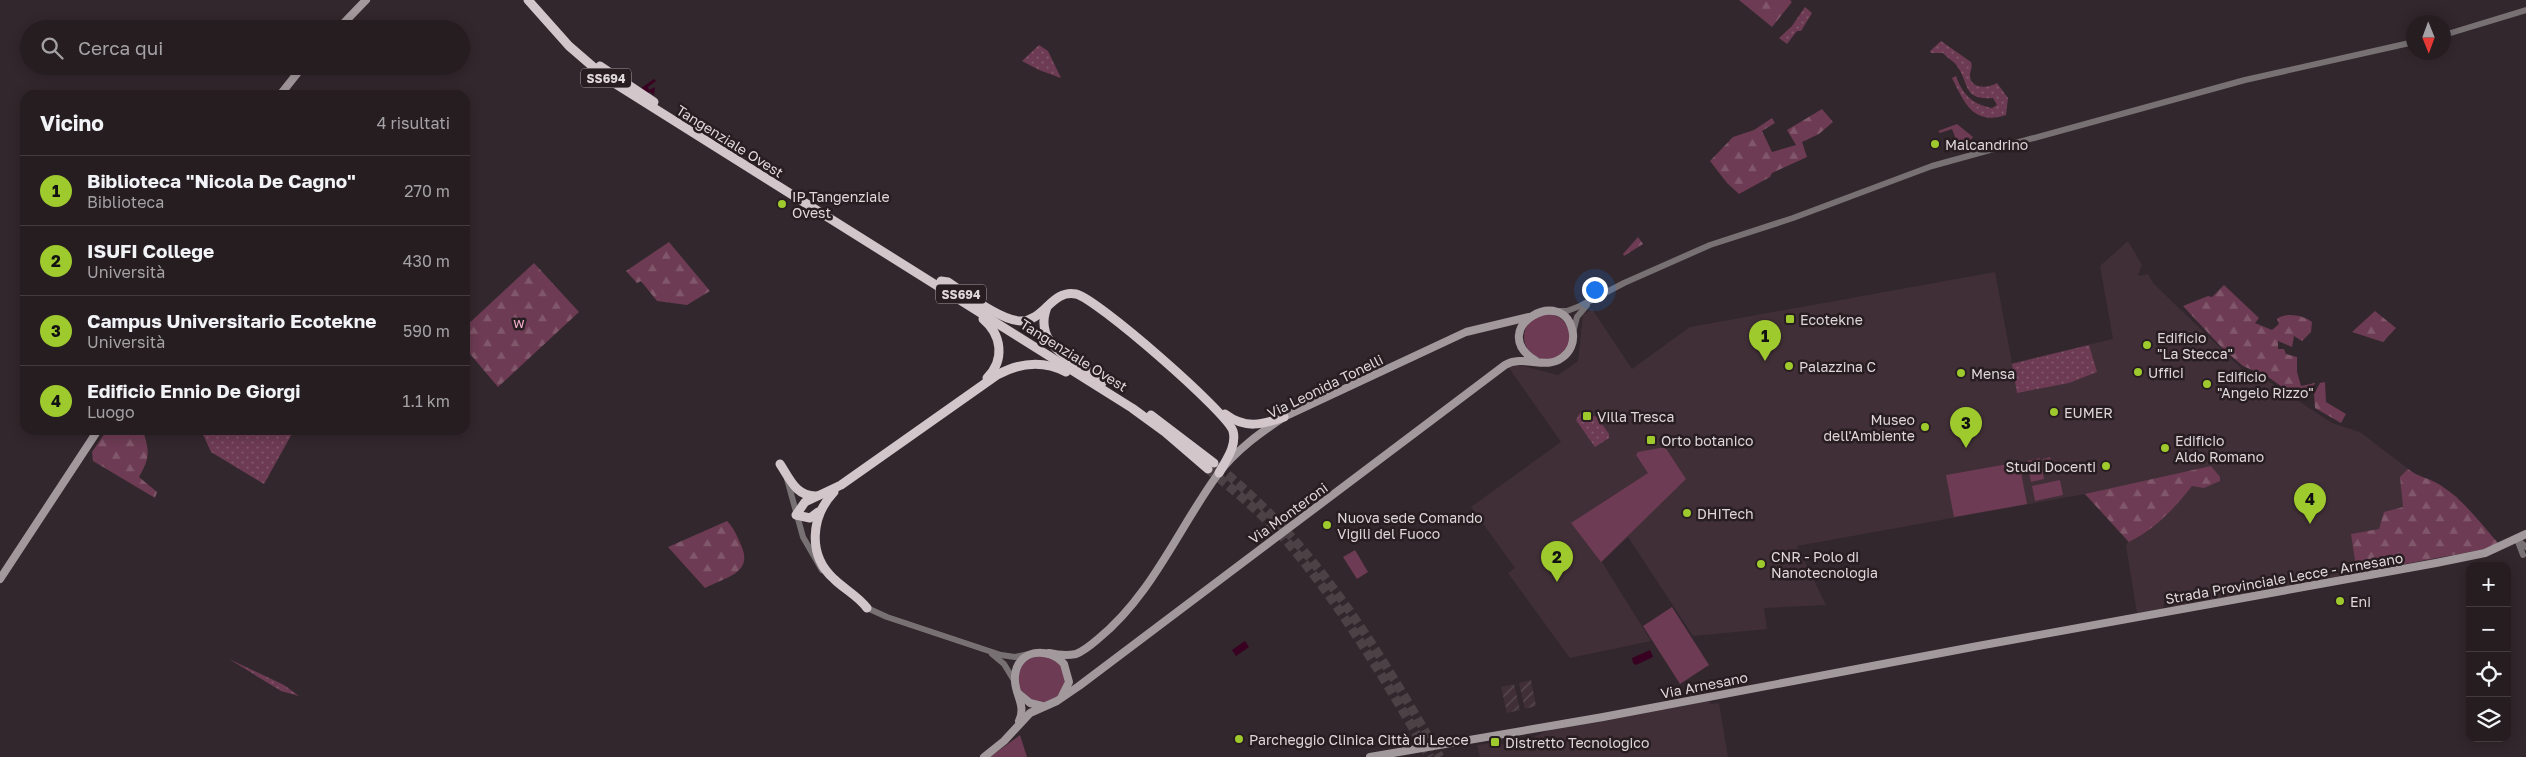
<!DOCTYPE html>
<html lang="it">
<meta charset="utf-8">
<style>
:root{--surface:#261d21;--page:#2e262a;--text:#f1f3f6;--muted:#a4a2a5;--line:#423b3f;--accent:#9eca2e}
body{margin:0;font-family:"Golos Text",sans-serif;background:var(--page);color:var(--text)}
.controls{position:absolute;right:15px;bottom:15px;display:grid;overflow:hidden;border-radius:10px;box-shadow:0 2px 12px #0003}
.controls button{width:45px;height:45px;display:grid;place-items:center;padding:0;border:0;border-bottom:1px solid var(--line);background:var(--surface);color:var(--text);font:25px sans-serif}
.compass{position:absolute;left:2406px;top:15px;width:45px;height:45px;border-radius:50%;background:var(--surface);box-shadow:0 2px 12px #0003;rotate:179deg}
.you{position:absolute;left:1594px;top:289px;width:18px;height:18px;margin:-12px;border:4px solid #fff;border-radius:50%;background:#1a73e8;box-shadow:0 0 0 8px #1a73e833}
.badge{display:grid;place-items:center;width:32px;height:32px;border-radius:50%;background:var(--accent);color:#111;font-size:16px;font-weight:700}
.pin{position:absolute;translate:-50% -41px;filter:drop-shadow(0 1px 2px #0008)}
.pin::after{content:'';position:absolute;top:26px;width:18px;height:15px;background:inherit;clip-path:polygon(0 0,100% 0,50% 100%)}
.list{margin:0;padding:0;list-style:none}
h2{display:flex;justify-content:space-between;align-items:center;height:65px;margin:0;padding:0 20px;font-size:21px}
h2 small{font-size:16px;font-weight:400;color:var(--muted)}
.list li{display:grid;grid-template-columns:32px 1fr auto;gap:15px;align-items:center;box-sizing:border-box;height:70px;padding:0 20px;border-top:1px solid var(--line)}
.list b{display:block;font-size:19px;white-space:nowrap}
.list p{margin:0;font-size:16px;white-space:nowrap;color:var(--muted)}
.list em{font-size:16px;font-style:normal;color:var(--muted)}
.icon{flex:none;width:28px;height:28px;fill:none;stroke:currentColor;stroke-width:2;stroke-linecap:round;stroke-linejoin:round}
.map{position:relative;flex:none;width:2526px;height:757px;overflow:hidden}
.search{position:absolute;background:var(--surface);box-shadow:0 2px 12px #0003;left:20px;top:20px;width:450px;height:55px;display:flex;align-items:center;gap:12px;box-sizing:border-box;padding:0 18px;border-radius:28px;color:var(--muted);font-size:19px}
.panel{position:absolute;background:var(--surface);box-shadow:0 2px 12px #0003;left:20px;top:90px;width:450px;height:345px;border-radius:15px}
.map>svg:first-child{display:block}
.built{fill:#402f37}
.industrial{fill:url(#industrial-furrows)}
.grass{fill:url(#grass-dots)}
.forest{fill:url(#forest-firs)}
.garden{fill:#6d3b53}
.water{fill:#380021}
.lines{fill:none;stroke-linecap:round;stroke-linejoin:round}
.trunk-tunnel{stroke:#4c4246;stroke-width:9;stroke-dasharray:9 4.5;stroke-linecap:butt}
.tertiary{stroke:#777173;stroke-width:6}
.secondary{stroke:#a2999d;stroke-width:8}
.trunk{stroke:#d2c6ca;stroke-width:9}
.poi-dot{fill:#9eca2e;stroke:#281e22;stroke-width:2}
.labels{text-anchor:middle;dominant-baseline:central;stroke-width:5;stroke-linejoin:round;paint-order:stroke}
.shield{fill:#281e22;stroke:#a8a0a4;stroke-width:1}
.shield-label{font-size:12px;font-weight:bold;fill:#dfd8db}
.street-label{font-size:14px;fill:#dfd8db;stroke:#281e22}
.poi-label{font-size:14px;fill:#dfd8db;stroke:#281e22;text-anchor:start}
.park-label{font-size:14px;fill:#f4aece;stroke:#281e22}
</style>
<div class="map">
<svg width="2526" height="757" viewBox="0 0 2526 757">
<defs>
<pattern id="industrial-furrows" width="10" height="10" patternUnits="userSpaceOnUse" patternTransform="scale(1.25)"><rect width="10" height="10" fill="#402f37"/><path d="M-1 1l2-2M0 10L10 0M9 11l2-2" fill="none" stroke="#5b4c53"/></pattern>
<pattern id="grass-dots" width="8" height="8" patternUnits="userSpaceOnUse" patternTransform="scale(1.25)"><rect width="8" height="8" fill="#6d3b53"/><path d="M2 2h.1M6 6h.1" fill="none" stroke="#81576b" stroke-width="1.8" stroke-linecap="round"/></pattern>
<pattern id="forest-firs" width="22" height="20" patternUnits="userSpaceOnUse" patternTransform="scale(1.25)"><rect width="22" height="20" fill="#6d3b53"/><path d="M5 1l3.5 6h-7zM16 11l3.5 6h-7z" fill="#81576b"/></pattern>
</defs>
<rect width="100%" height="100%" fill="#32272c"/>
<g class="built">
<path d="M2128,241L2142,265L2138,275L2140,276L2148,274L2153,283L2242,369L2268,381L2332,423L2360,432L2419,477L2438,483L2459,498L2376,572L2341,573L2340,576L2174,607L2165,602L2162,609L2137,613L2126,546L2128,542L2085,494L1797,546L1826,605L1764,608L1767,629L1693,636L1628,537L1602,562L1651,641L1570,658L1508,573L1515,568L1471,507L1561,442L1509,368L1515,364L1558,375L1578,361L1583,315L1592,309L1632,369L1690,327L1995,272L2012,363L2113,339L2100,266Z"/>
<path d="M1709,699L1710,704L1719,703L1728,757H1480L1477,745L1492,743L1515,746L1555,727L1677,705L1679,707Z"/>
</g>
<g class="industrial">
<path d="M1531,680L1536,706L1525,709L1519,683Z"/>
<path d="M1514,684L1520,710L1507,713L1501,687Z"/>
</g>
<g class="grass">
<path d="M1805,7L1812,13L1801,31H1797L1787,44L1779,38L1792,26Z"/>
<path d="M1941,41L1971,62C1973,68 1970,70 1970,75C1970,90 1989,88 1997,83L2008,98L2006,115C1973,126 1964,102 1952,78L1956,76C1963,95 1972,104 1992,108L1997,105L1993,98C1962,100 1970,84 1957,66C1954,61 1947,58 1943,53H1931L1930,51Z"/>
<path d="M1039,45L1048,51L1061,78L1039,70L1022,61Z"/>
<path d="M2089,345L2097,372L2069,383L2017,393L2012,364Z"/>
<path d="M1580,413L1597,417L1609,434V438L1595,447L1576,420Z"/>
<path d="M201,430H294L264,484L211,452Z"/>
<path d="M229,659L284,685L299,696L281,691Z"/>
</g>
<g class="forest">
<path d="M1739,0H1790L1792,2L1772,27Z"/>
<path d="M1822,109L1833,122L1819,134L1802,142L1807,157L1772,173L1770,177L1739,194L1727,183L1710,161L1733,137L1754,130L1772,118L1775,123L1762,131L1772,152L1796,145L1787,130Z"/>
<path d="M1638,237L1643,244L1624,256L1623,254Z"/>
<path d="M669,242L710,291L687,305L657,301L641,281L637,283L626,271Z"/>
<path d="M534,263L579,312L498,387L465,348V327Z"/>
<path d="M2224,285L2259,318L2255,323L2272,330L2279,324L2277,319C2286,312 2303,315 2312,322L2311,332L2302,341L2294,336L2292,347L2278,341V349H2284L2286,354L2297,357V372L2301,386L2315,383L2309,394L2306,392L2298,398L2268,377L2243,366L2224,350L2183,306L2208,296L2212,297Z"/>
<path d="M2375,311L2396,328L2383,342L2352,332Z"/>
<path d="M2325,382L2326,402L2346,414L2341,423L2315,408L2314,394L2320,383Z"/>
<path d="M107,430H137L144,434C150,453 149,460 139,477L157,492L155,498L93,461L92,452Z"/>
<path d="M2211,466L2220,477V481L2204,488L2192,486C2174,509 2155,529 2129,542L2085,494Z"/>
<path d="M2408,469C2418,477 2430,478 2440,485C2464,500 2481,524 2499,544L2485,549L2357,573L2351,534L2379,529L2384,512L2403,507L2400,477Z"/>
<path d="M727,521C734,528 737,536 741,545C754,573 726,577 705,588L668,547Z"/>
</g>
<g class="garden">
<path d="M1957,124L1973,137C1968,144 1961,143 1952,142L1955,137L1952,129L1940,133L1938,131Z"/>
<circle cx="1547" cy="337" r="23"/>
<path d="M1665,447L1686,479L1601,562L1571,523L1648,473L1636,455L1638,452Z"/>
<path d="M2050,457L2054,473L2046,474L2043,459Z"/>
<path d="M2040,458L2044,479L2031,482L2027,461Z"/>
<path d="M2019,462L2027,504L1954,517L1946,475Z"/>
<path d="M2060,480L2063,495L2035,501L2032,486Z"/>
<path d="M1355,550L1368,572L1357,579L1343,557Z"/>
<path d="M1672,607L1709,665L1680,684L1643,626Z"/>
<circle cx="1041" cy="679" r="24"/>
<path d="M1020,735L1027,757H990Z"/>
</g>
<g class="water">
<path d="M654,79L656,81L648,87L649,90L655,87L654,95L650,92L644,95L637,91Z"/>
<path d="M1245,641L1249,647L1236,656L1232,650Z"/>
<path d="M1650,650L1653,657L1636,665L1633,663L1632,658Z"/>
</g>
<g class="lines">
<g class="trunk-tunnel">
<path d="M1217,466C1316,545 1377,648 1440,757"/>
<path d="M1208,469C1236,492 1265,516 1289,544C1344,609 1387,684 1430,757"/>
</g>
<g class="tertiary">
<path d="M2444,35L2526,10"/>
<path d="M1554,311H1567L1580,306L1624,283L1710,245L1793,218L1932,166L2245,80L2414,42"/>
<path d="M1573,333L1577,317L1587,305"/>
<path d="M787,479L803,537L822,570"/>
<path d="M2517,539L2523,555"/>
<path d="M2517,539L2526,547"/>
<path d="M865,607L887,617L1001,655L1015,657L1029,654"/>
<path d="M992,654L1004,664L1015,682"/>
</g>
<g class="secondary">
<path d="M338,29L366,0"/>
<path d="M280,95L303,66"/>
<path d="M0,579L98,430"/>
<path d="M1049,653C1058,655 1067,656 1076,654C1084,651 1091,645 1098,639C1152,595 1178,529 1218,474C1236,450 1260,433 1284,417L1466,332L1529,317"/>
<path d="M1019,694L1030,703L1042,706"/>
<path d="M1019,721C1027,704 1013,693 1015,676C1017,649 1049,646 1064,664L1069,682L1062,696"/>
<path d="M984,757L1004,741L1030,713L1057,701L1079,686L1505,365C1524,354 1546,371 1563,357C1570,352 1574,343 1573,334C1566,282 1484,329 1536,361"/>
<path d="M1370,757L1603,717L1978,646L2436,563L2485,553L2526,534"/>
</g>
<g class="trunk">
<path d="M528,0L569,46L606,78L1132,408L1165,432L1208,469"/>
<path d="M600,66L654,102"/>
<path d="M941,281L948,282C965,293 1001,321 1021,321C1044,321 1052,289 1076,294C1096,298 1227,412 1233,431C1237,446 1226,460 1219,473"/>
<path d="M1047,307C1032,345 1074,361 1100,378L1103,382"/>
<path d="M983,319C1002,335 1005,360 987,378"/>
<path d="M1225,414C1245,429 1262,425 1284,417"/>
<path d="M1151,415L1214,463"/>
<path d="M780,464C790,479 796,497 817,496"/>
<path d="M834,492C811,516 807,555 834,579C844,589 858,596 867,608"/>
<path d="M818,512L810,518L796,515L805,502L841,485L997,375C1019,363 1043,360 1066,372"/>
</g>
</g>
<g class="poi-dot">
<circle cx="1935" cy="144" r="5"/>
<circle cx="782" cy="204" r="5"/>
<rect x="1785" y="314" width="10" height="10" rx="2.5"/>
<circle cx="2147" cy="345" r="5"/>
<circle cx="1789" cy="366" r="5"/>
<circle cx="2138" cy="372" r="5"/>
<circle cx="1961" cy="373" r="5"/>
<circle cx="2207" cy="384" r="5"/>
<circle cx="2054" cy="412" r="5"/>
<rect x="1582" y="411" width="10" height="10" rx="2.5"/>
<circle cx="1925" cy="427" r="5"/>
<rect x="1646" y="435" width="10" height="10" rx="2.5"/>
<circle cx="2165" cy="448" r="5"/>
<circle cx="2106" cy="466" r="5"/>
<circle cx="1687" cy="513" r="5"/>
<circle cx="1327" cy="525" r="5"/>
<circle cx="1761" cy="564" r="5"/>
<circle cx="2340" cy="601" r="5"/>
<circle cx="1239" cy="739" r="5"/>
<rect x="1490" y="737" width="10" height="10" rx="2.5"/>
</g>
<g class="labels">
<g class="shield">
<rect x="581" y="68.5" width="50" height="19" rx="4"/>
<rect x="936" y="284.5" width="50" height="19" rx="4"/>
</g>
<g class="shield-label">
<text x="606" y="78">SS694</text>
<text x="961" y="294">SS694</text>
</g>
<g class="street-label">
<text transform="translate(730 141) rotate(32)">Tangenziale Ovest</text>
<text transform="translate(1074 355) rotate(32)">Tangenziale Ovest</text>
<text transform="translate(1325 386) rotate(-26)">Via Leonida Tonelli</text>
<text transform="translate(1288 513) rotate(-36)">Via Monteroni</text>
<text transform="translate(2284 578) rotate(-10)">Strada Provinciale Lecce - Arnesano</text>
<text transform="translate(1704 685) rotate(-11)">Via Arnesano</text>
</g>
<g class="poi-label">
<text x="1945" y="144">Malcandrino</text>
<text x="792" y="196">IP Tangenziale<tspan x="792" dy="16">Ovest</tspan></text>
<text x="1800" y="319">Ecotekne</text>
<text x="2157" y="337">Edificio<tspan x="2157" dy="16">"La Stecca"</tspan></text>
<text x="1799" y="366">Palazzina C</text>
<text x="2148" y="372">Uffici</text>
<text x="1971" y="373">Mensa</text>
<text x="2217" y="376">Edificio<tspan x="2217" dy="16">"Angelo Rizzo"</tspan></text>
<text x="2064" y="412">EUMER</text>
<text x="1597" y="416">Villa Tresca</text>
<text x="1915" y="419" text-anchor="end">Museo<tspan x="1915" dy="16">dell'Ambiente</tspan></text>
<text x="1661" y="440">Orto botanico</text>
<text x="2175" y="440">Edificio<tspan x="2175" dy="16">Aldo Romano</tspan></text>
<text x="2096" y="466" text-anchor="end">Studi Docenti</text>
<text x="1697" y="513">DHITech</text>
<text x="1337" y="517">Nuova sede Comando<tspan x="1337" dy="16">Vigili del Fuoco</tspan></text>
<text x="1771" y="556">CNR - Polo di<tspan x="1771" dy="16">Nanotecnologia</tspan></text>
<text x="2350" y="601">Eni</text>
<text x="1249" y="739">Parcheggio Clinica Città di Lecce</text>
<text x="1505" y="742">Distretto Tecnologico</text>
</g>
<g class="park-label">
<text x="519" y="322">w</text>
</g>
</g>
</svg>
<div class="controls">
<button>+</button>
<button>−</button>
<button><svg class="icon" aria-label="locate" viewBox="0 0 24 24"><circle cx="12" cy="12" r="6"/><path d="M12 2v4M12 18v4M2 12h4M18 12h4"/></svg></button>
<button><svg class="icon" aria-label="layers" viewBox="0 0 24 24"><path d="M12 4l9 5-9 5-9-5zM3 14l9 5 9-5"/></svg></button>
</div>
<svg class="compass" viewBox="-18 -18 36 36"><path d="M0-13l5 13h-10z" fill="#e53935"/><path d="M0 13l5-13h-10z" fill="#a4a2a5"/></svg>
<div class="you"></div>
<div class="pin badge" style="left:1765px;top:361px">1</div>
<div class="pin badge" style="left:1557px;top:582px">2</div>
<div class="pin badge" style="left:1966px;top:448px">3</div>
<div class="pin badge" style="left:2310px;top:524px">4</div>
<div class="search"><svg class="icon" aria-label="search" viewBox="0 0 24 24"><circle cx="10" cy="10" r="6"/><path d="M15 15l6 6"/></svg>Cerca qui</div>
<section class="panel">
<h2>Vicino<small>4 risultati</small></h2>
<ul class="list">
<li><span class="badge">1</span><div><b>Biblioteca &quot;Nicola De Cagno&quot;</b><p>Biblioteca</p></div><em>270 m</em></li>
<li><span class="badge">2</span><div><b>ISUFI College</b><p>Università</p></div><em>430 m</em></li>
<li><span class="badge">3</span><div><b>Campus Universitario Ecotekne</b><p>Università</p></div><em>590 m</em></li>
<li><span class="badge">4</span><div><b>Edificio Ennio De Giorgi</b><p>Luogo</p></div><em>1.1 km</em></li>
</ul>
</section>
</div>
